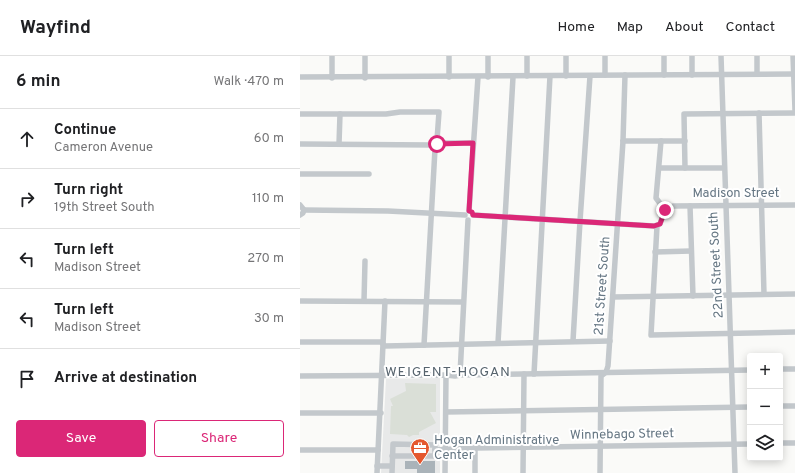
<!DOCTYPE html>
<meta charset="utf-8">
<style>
:root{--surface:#fff;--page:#f6f6f6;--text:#202124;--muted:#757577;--line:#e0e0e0;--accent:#db2777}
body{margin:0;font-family:Overpass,sans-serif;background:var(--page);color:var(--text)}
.controls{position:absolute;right:12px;bottom:12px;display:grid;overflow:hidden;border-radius:4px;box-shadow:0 2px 10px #0003}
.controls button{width:36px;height:36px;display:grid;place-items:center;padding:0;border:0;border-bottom:1px solid var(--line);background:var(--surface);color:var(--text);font:20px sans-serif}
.stop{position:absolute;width:12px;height:12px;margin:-9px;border:3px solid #db2777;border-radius:50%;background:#fff}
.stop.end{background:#db2777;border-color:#fff;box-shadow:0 1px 4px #0008}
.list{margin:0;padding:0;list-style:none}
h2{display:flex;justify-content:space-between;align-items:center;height:52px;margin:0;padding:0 16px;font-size:17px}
h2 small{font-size:13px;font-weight:400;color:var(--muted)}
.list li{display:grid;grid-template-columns:26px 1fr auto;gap:12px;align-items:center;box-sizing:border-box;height:60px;padding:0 16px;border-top:1px solid var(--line)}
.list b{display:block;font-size:15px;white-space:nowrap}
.list p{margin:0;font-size:13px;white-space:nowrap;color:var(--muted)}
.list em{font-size:13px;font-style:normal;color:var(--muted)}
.actions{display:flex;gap:8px;padding:12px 16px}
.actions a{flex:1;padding:9px 0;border:1px solid var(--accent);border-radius:4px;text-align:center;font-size:14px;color:var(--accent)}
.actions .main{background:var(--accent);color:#fff}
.icon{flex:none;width:22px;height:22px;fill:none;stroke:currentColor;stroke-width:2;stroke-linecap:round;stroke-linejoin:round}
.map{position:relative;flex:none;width:495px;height:417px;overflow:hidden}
header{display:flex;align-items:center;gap:24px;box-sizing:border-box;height:56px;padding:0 20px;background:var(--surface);border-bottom:1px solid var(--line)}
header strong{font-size:19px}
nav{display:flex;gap:22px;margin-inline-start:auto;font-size:14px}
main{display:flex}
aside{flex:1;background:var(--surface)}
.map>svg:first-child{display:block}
.built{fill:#e8e9e9}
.pitch{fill:#dadfd7}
.building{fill:#aab3b9}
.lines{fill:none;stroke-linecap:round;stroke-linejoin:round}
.minor{stroke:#c3c8cc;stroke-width:5.5}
.route{stroke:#db2777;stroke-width:5}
.labels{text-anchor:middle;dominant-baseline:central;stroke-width:4;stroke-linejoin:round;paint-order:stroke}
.street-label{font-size:13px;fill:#657683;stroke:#fff}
.poi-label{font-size:13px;fill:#657683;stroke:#fff;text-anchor:start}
.neighbourhood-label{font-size:14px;letter-spacing:1px;fill:#57646e;stroke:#fff}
</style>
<header>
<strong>Wayfind</strong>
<nav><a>Home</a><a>Map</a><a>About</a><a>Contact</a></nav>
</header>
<main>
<aside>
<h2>6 min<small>Walk · 470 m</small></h2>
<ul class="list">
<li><svg class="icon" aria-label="ahead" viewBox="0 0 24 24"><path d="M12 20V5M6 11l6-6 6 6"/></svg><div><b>Continue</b><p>Cameron Avenue</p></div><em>60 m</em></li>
<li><svg class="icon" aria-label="right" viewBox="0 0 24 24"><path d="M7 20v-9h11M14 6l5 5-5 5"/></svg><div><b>Turn right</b><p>19th Street South</p></div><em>110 m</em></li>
<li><svg class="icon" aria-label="left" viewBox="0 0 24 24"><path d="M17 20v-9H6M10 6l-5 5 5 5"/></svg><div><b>Turn left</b><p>Madison Street</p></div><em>270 m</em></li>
<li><svg class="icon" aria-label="left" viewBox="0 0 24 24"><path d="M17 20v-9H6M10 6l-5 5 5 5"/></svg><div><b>Turn left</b><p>Madison Street</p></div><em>30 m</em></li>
<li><svg class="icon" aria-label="arrive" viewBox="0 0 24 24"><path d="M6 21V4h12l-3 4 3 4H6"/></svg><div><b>Arrive at destination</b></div></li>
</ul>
<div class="actions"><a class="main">Save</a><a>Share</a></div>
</aside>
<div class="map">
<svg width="495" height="417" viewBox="0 0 495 417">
<rect width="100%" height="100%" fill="#fafaf8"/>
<path class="built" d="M140,322V417H81L86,323Z"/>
<path class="pitch" d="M105,327L136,328V356H130L136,367L119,376V379H113L109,381L107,379L90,378L91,350H93L90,343L106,335Z"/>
<path class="building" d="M105,405H135V417H117V413H105Z"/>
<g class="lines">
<g class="minor">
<path d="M65,0V22"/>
<path d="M149,0V21"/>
<path d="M188,0V21"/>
<path d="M227,0V20"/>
<path d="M266,0V20"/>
<path d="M305,0V19"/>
<path d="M364,0V19"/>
<path d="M392,0V19"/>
<path d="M421,0C425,139 431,278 435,417"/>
<path d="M457,0V18"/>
<path d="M493,0L495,54"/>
<path d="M0,21L495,18"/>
<path d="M32,22V0"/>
<path d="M459,57L464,238"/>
<path d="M0,58H86L100,56H139L137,84L135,93L124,289"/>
<path d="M323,85H385"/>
<path d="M361,85L356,142L365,154"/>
<path d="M0,88L132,89L141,87H173"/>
<path d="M39,88L40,58"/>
<path d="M359,112H424"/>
<path d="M385,112L384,58L495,57"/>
<path d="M0,118H69"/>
<path d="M0,149L4,154L3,157L0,159"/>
<path d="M390,150L393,240"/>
<path d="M4,154L88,155L165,159"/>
<path d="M169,155L178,21"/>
<path d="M173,159L354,170L360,168C363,160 364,153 373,150L495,149"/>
<path d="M357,170L351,279L495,276"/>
<path d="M355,196L391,195"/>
<path d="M313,241L495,238"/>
<path d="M0,245L163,246"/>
<path d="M64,245L65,205"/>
<path d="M273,285L280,165L290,20"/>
<path d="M0,286H81L85,290L310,285"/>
<path d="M198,287L213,21"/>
<path d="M480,313H495"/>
<path d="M234,318L250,20"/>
<path d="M160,319L168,164"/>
<path d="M0,320L146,319L155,320L160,319L450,314"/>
<path d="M480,350H495"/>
<path d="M146,356L450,351"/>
<path d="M0,357H81"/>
<path d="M480,387H495"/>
<path d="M175,392V417"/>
<path d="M0,394H78"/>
<path d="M135,394L175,392L450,388"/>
<path d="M77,410H92"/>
<path d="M77,417L85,245"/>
<path d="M92,417L93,388L135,389V400H92"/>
<path d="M145,417L146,319"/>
<path d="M223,417L224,318"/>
<path d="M300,417L301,320L306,316L308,310L323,85L325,19"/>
</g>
</g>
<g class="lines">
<path class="route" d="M137,88L173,87L169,155L172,156L173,159L354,170L360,168L365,154"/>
</g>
<defs>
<symbol id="office-pin" viewBox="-11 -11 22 30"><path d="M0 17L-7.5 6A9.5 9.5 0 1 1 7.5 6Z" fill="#e4572e" stroke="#fff"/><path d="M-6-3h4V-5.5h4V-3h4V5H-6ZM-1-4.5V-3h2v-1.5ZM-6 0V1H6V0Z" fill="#fff"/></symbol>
</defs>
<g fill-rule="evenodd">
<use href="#office-pin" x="109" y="381" width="22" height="30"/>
</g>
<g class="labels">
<g class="street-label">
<text x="436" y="138">Madison Street</text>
<text transform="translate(417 209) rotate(-93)">22nd Street South</text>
<text transform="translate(303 230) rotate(-86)">21st Street South</text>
<text transform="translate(322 379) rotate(-1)">Winnebago Street</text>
</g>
<g class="poi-label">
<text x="134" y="385">Hogan Administrative<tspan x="134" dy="15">Center</tspan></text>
</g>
<g class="neighbourhood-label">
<text x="148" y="316">WEIGENT-HOGAN</text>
</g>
</g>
</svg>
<div class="controls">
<button>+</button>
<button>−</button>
<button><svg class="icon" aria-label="layers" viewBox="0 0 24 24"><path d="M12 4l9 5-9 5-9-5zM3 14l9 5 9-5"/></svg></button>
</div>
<div class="stop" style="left:137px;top:88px"></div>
<div class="stop end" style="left:365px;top:154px"></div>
</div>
</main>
